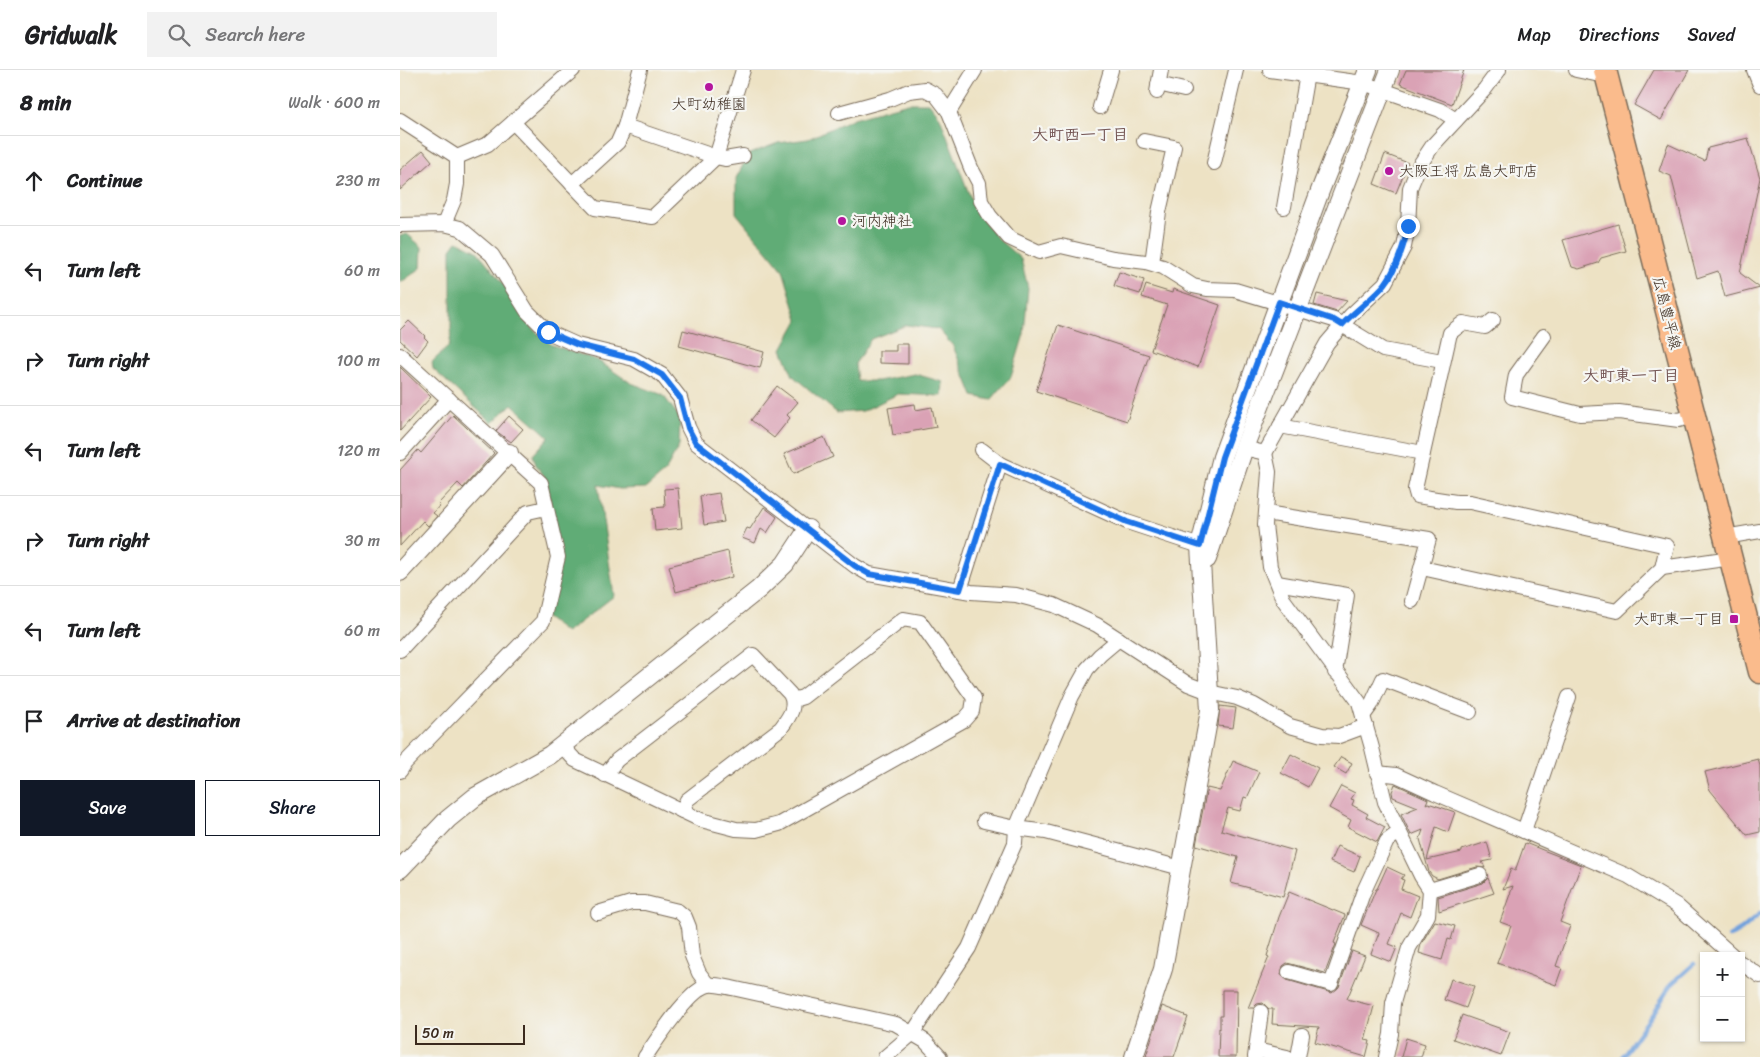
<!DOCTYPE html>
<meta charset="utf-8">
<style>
:root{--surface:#fff;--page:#f2f2f2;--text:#202124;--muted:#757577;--line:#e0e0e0;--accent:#111827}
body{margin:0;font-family:Sriracha,"Klee One",sans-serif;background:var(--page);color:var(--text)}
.controls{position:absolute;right:15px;bottom:15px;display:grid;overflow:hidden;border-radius:0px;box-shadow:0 1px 4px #0004}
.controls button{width:45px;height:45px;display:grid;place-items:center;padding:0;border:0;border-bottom:1px solid var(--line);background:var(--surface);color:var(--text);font:25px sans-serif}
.scale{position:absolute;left:15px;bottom:12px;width:110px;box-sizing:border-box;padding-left:5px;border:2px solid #3b2a1e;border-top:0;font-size:14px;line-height:18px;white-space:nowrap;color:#3b2a1e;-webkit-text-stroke:4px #f6f6f2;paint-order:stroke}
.stop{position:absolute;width:15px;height:15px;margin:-11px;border:4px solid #1a73e8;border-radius:50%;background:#fff}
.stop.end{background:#1a73e8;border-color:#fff;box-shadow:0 1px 5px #0008}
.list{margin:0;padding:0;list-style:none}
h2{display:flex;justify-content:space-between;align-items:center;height:65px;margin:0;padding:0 20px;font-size:21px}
h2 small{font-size:16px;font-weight:400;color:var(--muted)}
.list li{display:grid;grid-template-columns:32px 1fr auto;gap:15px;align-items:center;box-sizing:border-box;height:90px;padding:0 20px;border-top:1px solid var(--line)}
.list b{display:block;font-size:19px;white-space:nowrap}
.list em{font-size:16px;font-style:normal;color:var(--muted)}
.actions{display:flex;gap:10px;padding:15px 20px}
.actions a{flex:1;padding:11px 0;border:1px solid var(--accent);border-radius:0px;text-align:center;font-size:18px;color:var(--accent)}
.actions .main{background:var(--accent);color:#fff}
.icon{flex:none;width:28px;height:28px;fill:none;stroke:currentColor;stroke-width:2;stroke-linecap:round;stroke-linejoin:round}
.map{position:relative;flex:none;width:1360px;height:987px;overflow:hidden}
header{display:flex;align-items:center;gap:30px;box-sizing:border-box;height:70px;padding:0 25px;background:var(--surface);border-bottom:1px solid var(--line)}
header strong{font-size:24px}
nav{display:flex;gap:28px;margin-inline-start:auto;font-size:18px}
.search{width:350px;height:45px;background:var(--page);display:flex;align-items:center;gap:12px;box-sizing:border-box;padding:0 18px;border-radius:0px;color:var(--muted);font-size:19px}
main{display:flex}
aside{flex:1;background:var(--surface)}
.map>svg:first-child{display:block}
.forest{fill:#60ac76;stroke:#4e6b4a}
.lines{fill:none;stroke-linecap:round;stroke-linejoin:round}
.stream{stroke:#72a2dc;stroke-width:4.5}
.building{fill:#daa2b5}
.minor-casing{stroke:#796a58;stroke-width:16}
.tertiary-casing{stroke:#796a58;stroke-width:20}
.primary-casing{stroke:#796a58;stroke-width:25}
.minor{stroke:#fff;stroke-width:14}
.tertiary{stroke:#fff;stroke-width:18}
.primary{stroke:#fabb8c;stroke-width:22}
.route{stroke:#1a73e8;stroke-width:6}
.poi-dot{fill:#b5179e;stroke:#f6f6f2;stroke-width:2}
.labels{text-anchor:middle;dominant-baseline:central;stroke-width:4.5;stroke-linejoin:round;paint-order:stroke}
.poi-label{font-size:15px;fill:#3b2a1e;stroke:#f6f6f2;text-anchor:start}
.street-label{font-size:15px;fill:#3b2a1e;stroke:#f6f6f2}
.neighbourhood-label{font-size:16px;font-weight:bold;fill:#735453;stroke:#f6f6f2}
</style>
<header>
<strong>Gridwalk</strong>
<div class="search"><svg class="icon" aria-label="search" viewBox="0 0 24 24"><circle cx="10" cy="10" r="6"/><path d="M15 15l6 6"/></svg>Search here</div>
<nav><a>Map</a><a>Directions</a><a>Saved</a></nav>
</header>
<main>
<aside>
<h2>8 min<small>Walk · 600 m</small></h2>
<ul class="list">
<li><svg class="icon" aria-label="ahead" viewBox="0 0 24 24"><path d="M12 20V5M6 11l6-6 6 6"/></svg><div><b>Continue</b></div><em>230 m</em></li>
<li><svg class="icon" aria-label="left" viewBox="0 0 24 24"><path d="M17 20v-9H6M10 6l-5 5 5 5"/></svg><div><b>Turn left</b></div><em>60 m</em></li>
<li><svg class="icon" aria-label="right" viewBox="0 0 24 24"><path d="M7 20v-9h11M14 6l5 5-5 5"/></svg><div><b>Turn right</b></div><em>100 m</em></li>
<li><svg class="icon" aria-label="left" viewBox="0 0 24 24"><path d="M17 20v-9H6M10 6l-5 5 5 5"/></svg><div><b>Turn left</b></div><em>120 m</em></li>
<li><svg class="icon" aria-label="right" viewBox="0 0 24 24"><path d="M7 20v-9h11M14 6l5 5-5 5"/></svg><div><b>Turn right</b></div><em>30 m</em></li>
<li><svg class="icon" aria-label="left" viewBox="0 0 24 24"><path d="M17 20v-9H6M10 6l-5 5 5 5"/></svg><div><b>Turn left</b></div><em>60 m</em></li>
<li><svg class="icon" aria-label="arrive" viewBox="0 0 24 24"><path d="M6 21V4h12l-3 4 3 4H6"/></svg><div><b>Arrive at destination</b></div></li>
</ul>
<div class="actions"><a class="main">Save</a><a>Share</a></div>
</aside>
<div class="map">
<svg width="1360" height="987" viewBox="0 0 1360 987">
<rect width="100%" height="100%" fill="#f6f6f2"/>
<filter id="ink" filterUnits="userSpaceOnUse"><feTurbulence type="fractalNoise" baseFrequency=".02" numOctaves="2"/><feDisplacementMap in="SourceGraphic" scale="10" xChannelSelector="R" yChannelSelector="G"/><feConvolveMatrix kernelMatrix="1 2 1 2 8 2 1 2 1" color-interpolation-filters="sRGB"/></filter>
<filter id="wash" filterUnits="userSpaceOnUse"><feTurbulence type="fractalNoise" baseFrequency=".0096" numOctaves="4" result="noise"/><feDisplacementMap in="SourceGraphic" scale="20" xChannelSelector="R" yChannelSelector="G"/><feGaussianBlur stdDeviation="1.12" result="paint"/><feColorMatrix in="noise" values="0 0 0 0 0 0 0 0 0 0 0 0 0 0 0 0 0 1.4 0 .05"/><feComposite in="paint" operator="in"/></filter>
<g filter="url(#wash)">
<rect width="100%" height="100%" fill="#ede2c4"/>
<g class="forest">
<path d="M508,33H529L540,47L574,137L597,168L621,189L628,218L624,264L611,307L591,330L573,326L553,276L538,259L507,255L471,269L455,294L457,311H477L515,304L543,312L542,326L498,324L463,341L437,343L393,306L382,279L398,250L383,200L336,143V108L349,84L378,73L408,69L454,48Z"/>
<path d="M7,164L22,177L21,198L0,213V166Z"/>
<path d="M57,171L77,181L100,209L134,260L152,275L197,290L231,313L263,325L280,348L279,376L265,402L246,418L220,419L198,415L214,526L166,563L145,547L159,489L147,410L136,395L133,385L149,367L112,334L92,353L33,299L32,292L49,276L51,265V179Z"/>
</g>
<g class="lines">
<g class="stream">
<path d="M1329,867L1342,859L1360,844"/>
<path d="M1222,987L1254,942L1271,915L1294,894"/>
</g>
</g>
<g id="blocks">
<g class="building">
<path d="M1006,0H1064L1052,34L1000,14Z"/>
<path d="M1254,0H1289L1261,50L1234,35Z"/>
<path d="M1348,68L1360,108L1340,203L1360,218L1325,227L1318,201L1297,208L1271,106L1259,101L1268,74L1305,91L1308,78Z"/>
<path d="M23,80L32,91L0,120V100Z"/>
<path d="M985,84L1008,93L996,123L974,114Z"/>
<path d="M1218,154L1226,181L1201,188L1198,193L1179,199L1172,197L1163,170Z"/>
<path d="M719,202L744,210L740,224L714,216Z"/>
<path d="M746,215L772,223L773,219L820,235L798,297L751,280L767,235L742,227Z"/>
<path d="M917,224L947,231L937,242L914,235Z"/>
<path d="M9,251L25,266L24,267L28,271L17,286L0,270V260Z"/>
<path d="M658,255L749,285L727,351L636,321Z"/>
<path d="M283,260L364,282L360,298L279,276Z"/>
<path d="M496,274H508V294L479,293V281H496Z"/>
<path d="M0,297L31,327L0,361Z"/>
<path d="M377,316L398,332L387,345L390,348L374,368L351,350Z"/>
<path d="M515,334L516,340L532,337L536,357L493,365L488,338Z"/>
<path d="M53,345L94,383L63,418L58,413L38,434L40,435L33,443L37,446L28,456L23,451L0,476V400L18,380L21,383Z"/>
<path d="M109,346L123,359L111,372L96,361Z"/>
<path d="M424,367L433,387L393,404L384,384Z"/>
<path d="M278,418L282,458L255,461L253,438L265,437L264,419Z"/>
<path d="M319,423L324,452L304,455L300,426Z"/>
<path d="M364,437L377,447L367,463L361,459L355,473L342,468L347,458L350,459Z"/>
<path d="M328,481L332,507L276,522L269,496Z"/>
<path d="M820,636L836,638L833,658L818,656Z"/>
<path d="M891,684L918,698L908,717L881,703Z"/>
<path d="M941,687L952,693L946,704L934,697Z"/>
<path d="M1358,689L1360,696V762L1347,765L1310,720L1305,702Z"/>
<path d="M833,691L859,702L847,728L844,727L840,741L828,738L821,760L895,781L883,827L831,813L838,787L796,775L807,718L820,721Z"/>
<path d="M995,714L1028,729L1026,734L1028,733L1055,742L1048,762L1036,757L1027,790L1062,782V780L1087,772L1092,790L1082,792L1085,798L1077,797L1038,809L1032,806L1029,802L1020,769L1023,760L1011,765L1001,744L1018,737L993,727L992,722Z"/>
<path d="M941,716L955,723L951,729L954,730L952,735L968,744L966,747L985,757L977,772L948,757L951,750L929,738Z"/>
<path d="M1125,773L1181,795L1160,852L1170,856L1156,896L1162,898L1156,915L1097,893L1111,856L1100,852L1113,816L1103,819L1111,799L1115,801Z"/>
<path d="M937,776L960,786L954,802L930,792Z"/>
<path d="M987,797L1004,805L1001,809L1004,810L1001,819L1018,826L1010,847L1001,843L989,874L997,877L991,892L971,884L979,863L961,855L976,819H977Z"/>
<path d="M1088,808L1094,823L1039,841L1038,827L1083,813Z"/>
<path d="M889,822L945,845L934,873L936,874L925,903L887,893L883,896L881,905L887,910L932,923L939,917L952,881L965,886L947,929L974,936L965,970L970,971L966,987L915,972L919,957L872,954L873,939H869L863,933L857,934L853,938H848L869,887L867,886L879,847Z"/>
<path d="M1035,851L1055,856L1051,870L1048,869L1042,890L1019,883L1021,874Z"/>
<path d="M1051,909L1074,916L1066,938L1044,930Z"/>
<path d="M822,920H837L836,987H818L819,958L820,959V946H822Z"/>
<path d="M762,936L785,945L784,946L788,947L774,987H749L746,986Z"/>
<path d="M1062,945L1110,962L1101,986L1053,969Z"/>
<path d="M1006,968L1025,974L1021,987H1001Z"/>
</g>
</g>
</g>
<g filter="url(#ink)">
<use href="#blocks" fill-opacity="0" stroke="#796a58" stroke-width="1"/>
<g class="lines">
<defs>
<g id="minor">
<path d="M870,0L963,13L1040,40L1056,50"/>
<path d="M1176,0L1195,4L1206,3"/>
<path d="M1354,0L1360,15"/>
<path d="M758,14L784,20"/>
<path d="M757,22L761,0"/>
<path d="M700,37L711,0"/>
<path d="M549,42L575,0"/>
<path d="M439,43L490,29L509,21L525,19L536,25L549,42L571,98L579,113L581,131L590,146L609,168L639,182L661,176L713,188L746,192L763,197L793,216L807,219L835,220L934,250L983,280L1042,291"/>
<path d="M0,50L57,87V114L54,130L44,154"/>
<path d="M113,52L195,138L253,147L316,87L343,0"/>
<path d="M225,56L316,87L325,89L343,86"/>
<path d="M744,71L774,77L759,142L752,193"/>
<path d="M57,87L88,74L173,0"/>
<path d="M814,93L836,0"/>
<path d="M172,114L218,72L225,56L240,0"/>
<path d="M884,137L907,4"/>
<path d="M0,155L44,154L60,158L92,185L127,241L148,262L177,275L234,289L262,305L280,328L288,357L296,373L455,496L469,504L571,522L616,525L654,535L697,555L788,614L809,622L837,628L854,635L890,656L922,665L939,666L966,656"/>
<path d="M1144,266L1116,305L1112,327L1180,344L1219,342L1279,350L1294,346"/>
<path d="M0,285L141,413L158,487L143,551L5,693L0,701"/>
<path d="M880,356L1023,383"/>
<path d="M844,378L865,383L869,402L865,455L870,497L883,529L959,632L972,678L985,732L1021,806L1030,820L1028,845L1009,878L993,933L991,964L986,987"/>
<path d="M582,380L600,394L727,452L800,476"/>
<path d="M0,383L49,329"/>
<path d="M865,383L927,273L951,245L985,213L1004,177L1008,156L1010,118L1019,96L1033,75L1085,19L1099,0"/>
<path d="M866,443L1029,469L1012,531"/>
<path d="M1325,467L1360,461"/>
<path d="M1022,498L1217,541L1262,498L1267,476L1070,432H1056L1017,426L1015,419L1050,263L1063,253L1085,257L1093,250"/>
<path d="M1262,498L1331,488"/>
<path d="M877,513L947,525L935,602"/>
<path d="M560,520L600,394"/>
<path d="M0,580L128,442L146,438"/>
<path d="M963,646L971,635L983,609L1070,642"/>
<path d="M162,676L175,690L301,750L336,759L356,760L379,754L564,650L572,641L574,628L520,552L503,549L403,627L393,630"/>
<path d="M977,703L996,705L1035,723L1228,806L1276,835L1333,886"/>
<path d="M205,705L217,690L353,585L390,624C397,637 389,647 381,658L287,730L282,741"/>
<path d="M584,751L616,758L646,762L781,798"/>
<path d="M1124,761L1169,627"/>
<path d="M1030,820L1080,805"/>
<path d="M198,843L231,833H245L278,841L285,847L289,857L292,886L299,903L308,915"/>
<path d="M1341,893L1360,906"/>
<path d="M889,902L931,914L963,823L987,771L999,762"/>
<path d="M856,980L887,987"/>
<path d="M245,987C257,970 289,919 309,915C316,914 325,917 332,918L496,954L525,971L540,987"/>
<path d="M485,987L512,964L569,878L615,773L616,758L672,626L687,599L700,585L719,569"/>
<path d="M855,987L861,942"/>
<path d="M898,987L902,965"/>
</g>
<g id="tertiary">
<path d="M807,489L844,378L990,0"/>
<path d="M0,502L109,383"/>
<path d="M0,799L48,749L75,727L150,685L359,519L385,494L408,459"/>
<path d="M734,987L763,899L810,640L800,476L822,387L920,121L968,0"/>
</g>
<path id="primary" d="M1205,0L1360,602"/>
</defs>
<use href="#minor" class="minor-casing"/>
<use href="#tertiary" class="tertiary-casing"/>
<use href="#primary" class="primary-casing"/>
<use href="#minor" class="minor"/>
<use href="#tertiary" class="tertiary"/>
<use href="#primary" class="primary"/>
</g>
</g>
<g class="lines" filter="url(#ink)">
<path class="route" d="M148,262L178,275L234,289L262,305L280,328L288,358L296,373L455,496L469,504L560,520L600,394L727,452L800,476L822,387L879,232L934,250L942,255C955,240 973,229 985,214C996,200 1005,173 1008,156"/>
</g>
<g class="poi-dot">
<circle cx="309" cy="17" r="5"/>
<circle cx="989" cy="101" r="5"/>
<circle cx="442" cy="151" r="5"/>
<rect x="1329" y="544" width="10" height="10" rx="2.5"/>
</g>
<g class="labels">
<g class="poi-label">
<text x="309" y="34" text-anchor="middle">大町幼稚園</text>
<text x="999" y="101">大阪王将 広島大町店</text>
<text x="452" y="151">河内神社</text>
<text x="1324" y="549" text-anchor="end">大町東一丁目</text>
</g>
<g class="street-label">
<text transform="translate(1267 243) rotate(76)">広島豊平線</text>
</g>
<g class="neighbourhood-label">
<text x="680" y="64">大町西一丁目</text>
<text x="1231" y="305">大町東一丁目</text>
</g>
</g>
</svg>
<div class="controls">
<button>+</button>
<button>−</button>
</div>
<div class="scale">50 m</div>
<div class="stop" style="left:148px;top:262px"></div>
<div class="stop end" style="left:1008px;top:156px"></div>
</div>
</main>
